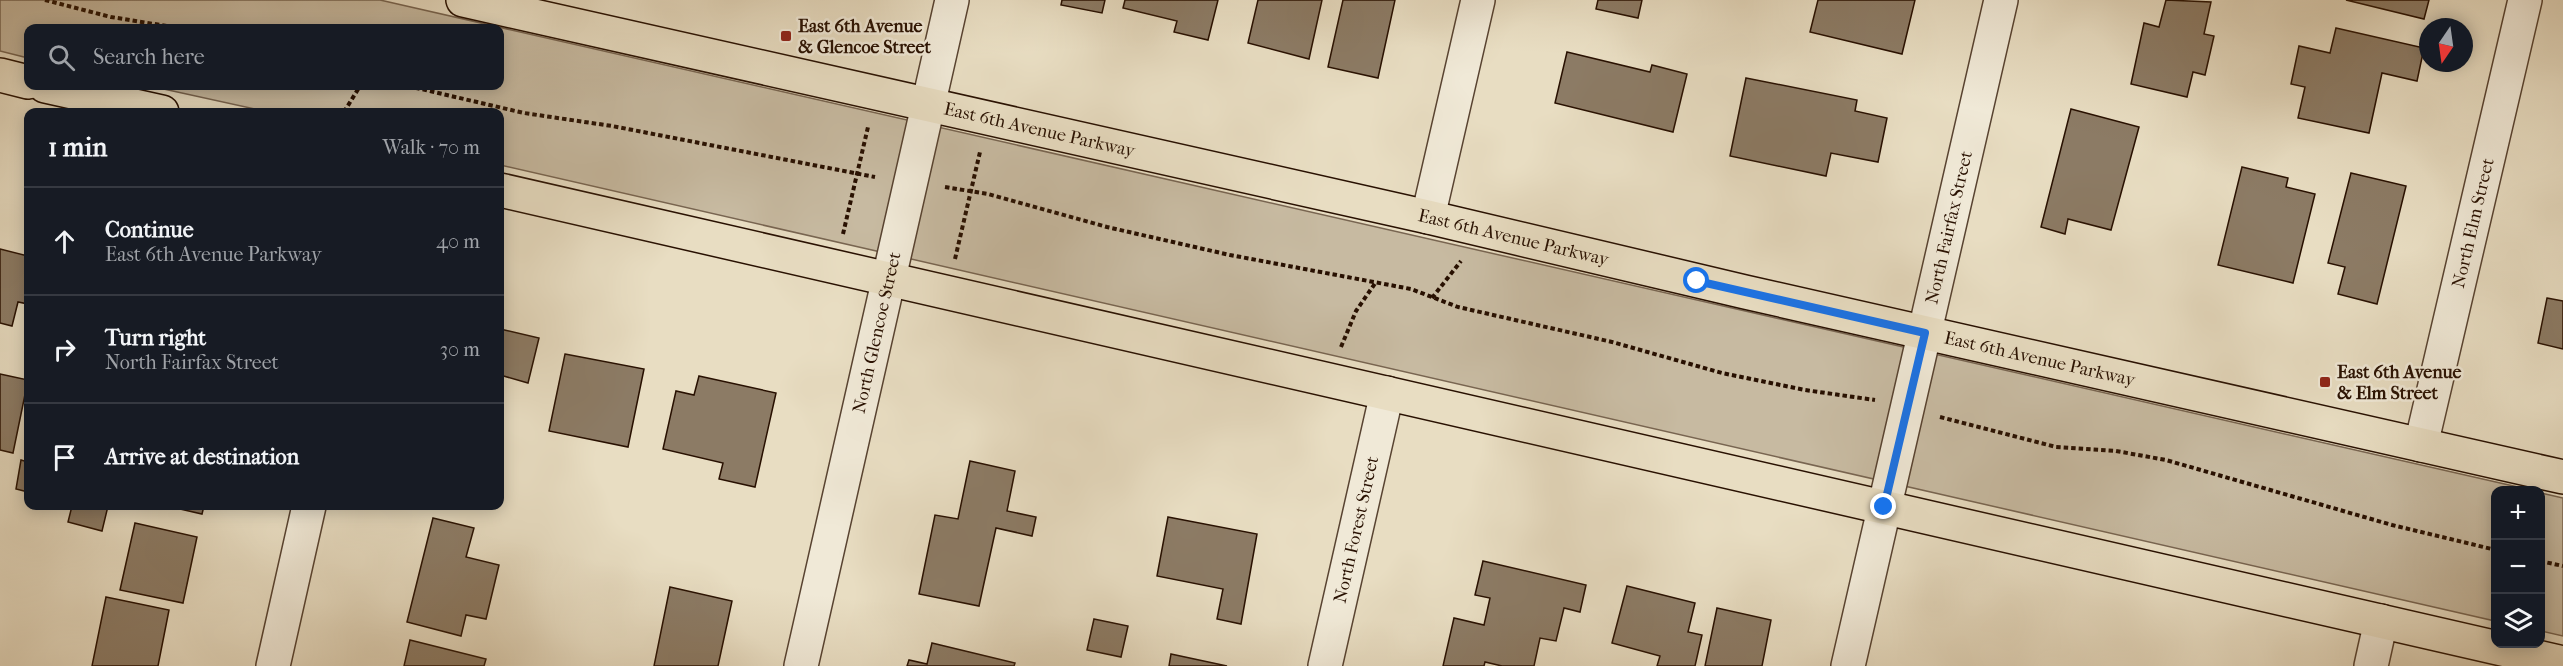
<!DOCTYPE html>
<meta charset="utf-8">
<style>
:root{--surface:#171b24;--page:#242831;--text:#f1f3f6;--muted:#9ea1a6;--line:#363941}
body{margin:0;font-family:"IM FELL French Canon",serif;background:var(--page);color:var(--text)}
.controls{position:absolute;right:18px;bottom:18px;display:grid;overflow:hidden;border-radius:12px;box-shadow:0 3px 15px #0003}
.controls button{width:54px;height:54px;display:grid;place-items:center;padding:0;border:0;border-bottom:2px solid var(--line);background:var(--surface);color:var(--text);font:30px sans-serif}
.compass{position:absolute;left:2419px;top:18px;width:54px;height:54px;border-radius:50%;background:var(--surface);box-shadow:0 3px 15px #0003;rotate:193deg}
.stop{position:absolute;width:18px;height:18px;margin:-14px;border:4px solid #1a73e8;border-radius:50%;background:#fff}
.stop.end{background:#1a73e8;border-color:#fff;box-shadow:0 2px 6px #0008}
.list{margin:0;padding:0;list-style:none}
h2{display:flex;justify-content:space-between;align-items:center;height:78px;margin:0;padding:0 24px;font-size:26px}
h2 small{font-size:20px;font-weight:400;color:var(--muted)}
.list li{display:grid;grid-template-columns:39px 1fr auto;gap:18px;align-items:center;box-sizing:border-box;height:108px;padding:0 24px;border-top:2px solid var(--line)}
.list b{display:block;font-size:22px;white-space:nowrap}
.list p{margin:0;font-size:20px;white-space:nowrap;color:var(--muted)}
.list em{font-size:20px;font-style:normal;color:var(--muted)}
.icon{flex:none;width:33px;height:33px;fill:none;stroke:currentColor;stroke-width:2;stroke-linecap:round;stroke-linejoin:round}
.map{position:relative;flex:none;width:2563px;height:666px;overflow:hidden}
.search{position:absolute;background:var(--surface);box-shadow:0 3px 15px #0003;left:24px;top:24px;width:480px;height:66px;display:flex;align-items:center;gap:15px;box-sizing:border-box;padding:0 21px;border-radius:12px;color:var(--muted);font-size:22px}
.panel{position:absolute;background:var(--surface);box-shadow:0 3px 15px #0003;left:24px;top:108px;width:480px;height:402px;border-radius:12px}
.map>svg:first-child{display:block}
.green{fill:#c7baa1;stroke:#786551;stroke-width:1.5}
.building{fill:#8c7b65;stroke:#281001;stroke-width:1.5}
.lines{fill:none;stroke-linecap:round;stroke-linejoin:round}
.minor-casing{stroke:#584331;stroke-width:36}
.major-casing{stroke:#281001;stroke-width:36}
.path{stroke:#281001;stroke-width:4;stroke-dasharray:4.5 3;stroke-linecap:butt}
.minor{stroke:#f0e9d7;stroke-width:33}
.major{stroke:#e8ddc2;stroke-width:33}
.route{stroke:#1a73e8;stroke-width:8}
.poi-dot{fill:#8f2418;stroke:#f0e9d7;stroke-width:2}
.labels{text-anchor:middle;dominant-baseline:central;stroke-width:5;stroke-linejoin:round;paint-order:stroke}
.poi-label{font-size:18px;font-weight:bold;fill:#281001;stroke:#f0e9d7;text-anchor:start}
.street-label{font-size:18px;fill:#281001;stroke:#f0e9d7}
</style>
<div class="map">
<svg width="2563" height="666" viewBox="0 0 2563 666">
<rect width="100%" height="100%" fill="#e8ddc2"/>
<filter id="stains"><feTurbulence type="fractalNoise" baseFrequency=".00333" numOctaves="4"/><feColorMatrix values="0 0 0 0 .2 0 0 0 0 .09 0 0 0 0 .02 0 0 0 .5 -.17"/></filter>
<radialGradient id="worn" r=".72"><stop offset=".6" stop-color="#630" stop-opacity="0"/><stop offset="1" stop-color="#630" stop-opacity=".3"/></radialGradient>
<g class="green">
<path d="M0,0H380L2531,490H2496L2495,621L500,165V112H269L150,86H500V28H28V58L0,51Z"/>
<path d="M2541,493L2563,498V636L2541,631Z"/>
</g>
<g class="building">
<path d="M1062,0H1105L1102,13L1061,5Z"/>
<path d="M1125,0H1218L1208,40L1174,32L1177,21L1123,8Z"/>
<path d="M1258,0H1322L1309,59L1248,43Z"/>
<path d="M1343,0H1395L1378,78L1328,67Z"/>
<path d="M1598,0H1642L1638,18L1596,9Z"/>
<path d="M1818,0H1915L1902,54L1810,32Z"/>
<path d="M2166,0L2211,2L2204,34L2214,36L2205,75L2193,72L2187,97L2131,84L2144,23L2159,27Z"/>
<path d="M2346,0H2429L2424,19Z"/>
<path d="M2336,28L2424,48L2417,81L2382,73L2369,133L2298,118L2305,87L2291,84L2299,46L2330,53Z"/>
<path d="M1567,52L1650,72L1652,65L1687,74L1673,132L1555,103Z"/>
<path d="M1746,78L1857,100L1855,111L1887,118L1878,162L1831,153L1826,176L1730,156Z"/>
<path d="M2071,109L2139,127L2111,230L2068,219L2065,234L2041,227Z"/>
<path d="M2242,167L2288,178L2286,187L2315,194L2293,283L2218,265Z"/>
<path d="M2351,173L2406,186L2377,304L2338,294L2345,267L2328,263Z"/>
<path d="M0,249L28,256V304L18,302L12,326L0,323Z"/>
<path d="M2547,298L2563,301V349L2538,343Z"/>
<path d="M500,329L539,338L528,383L500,375Z"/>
<path d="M565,354L644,369L628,447L549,431Z"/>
<path d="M0,374L28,380L13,453L0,450Z"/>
<path d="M699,376L776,393L755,487L719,479L723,463L663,449L676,391L694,395Z"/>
<path d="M21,460L28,462V492L16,489Z"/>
<path d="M970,461L1015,471L1007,511L1036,517L1032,536L996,528L979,606L919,594L935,515L958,519Z"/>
<path d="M72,506H108L102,531L68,522Z"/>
<path d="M167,506H204L202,514Z"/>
<path d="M1168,517L1257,534L1241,624L1217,619L1223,589L1157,576Z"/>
<path d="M433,518L474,528L466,557L499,565L486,619L466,615L461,636L407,622Z"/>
<path d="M135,523L197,537L183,603L120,590Z"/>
<path d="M1483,561L1586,585L1580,612L1564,608L1556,641L1540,638L1534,666H1502L1485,662L1484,666H1443L1454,618L1484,625L1490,598L1475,595Z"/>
<path d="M1627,586L1695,603L1688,632L1702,635L1695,666H1657L1660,656L1612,643Z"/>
<path d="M670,587L732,601L718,666H654Z"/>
<path d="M106,597L169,610L158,666H92Z"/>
<path d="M1717,608L1771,620L1762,666H1705Z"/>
<path d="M1094,619L1128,626L1121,657L1087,650Z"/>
<path d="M410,640L486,659L484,666H404Z"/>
<path d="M932,643L1015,663L1014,666H907L909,660L927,664Z"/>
<path d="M1171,654L1227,666H1169Z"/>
</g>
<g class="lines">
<defs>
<g id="minor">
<path d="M1428,217L1478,0"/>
<path id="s1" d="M2421,445L2525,0"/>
<path d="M273,666L309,506"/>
<path id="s2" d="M801,666L952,0"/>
<path id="s3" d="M1325,666L1387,393"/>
<path id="s4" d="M1848,666L2001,0"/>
<path d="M2371,666L2381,621"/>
</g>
<g id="major">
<path id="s5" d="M463,0L1428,217L1745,292L2563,477"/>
<path d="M0,75L28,82"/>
<path d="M45,86L162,112"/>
<path d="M500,190L2563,663"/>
</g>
</defs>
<use href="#minor" class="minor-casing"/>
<use href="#major" class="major-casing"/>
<g class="path">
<path d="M45,0L111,17L179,28"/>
<path d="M408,86L524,113L612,126L875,177"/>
<path d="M344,112L360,86"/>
<path d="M945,187L988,194L1107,227L1230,255L1411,289L1458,307L1612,342L1722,373L1805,390L1875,400"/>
<path d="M843,234L868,127"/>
<path d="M955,259L980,152"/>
<path d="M1432,298L1461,261"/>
<path d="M1341,347L1356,311L1376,282"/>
<path d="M1940,417L2056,447L2116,451L2166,460L2392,525L2496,550"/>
<path d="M2540,561L2563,566"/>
</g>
<use href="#minor" class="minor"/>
<use href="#major" class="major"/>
</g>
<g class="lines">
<path class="route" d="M1697,281L1925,333L1884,507"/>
</g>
<g class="poi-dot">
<rect x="780" y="30" width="12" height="12" rx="3"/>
<rect x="2319" y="376" width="12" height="12" rx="3"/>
</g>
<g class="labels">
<g class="poi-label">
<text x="798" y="26">East 6th Avenue<tspan x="798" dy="21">&amp; Glencoe Street</tspan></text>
<text x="2337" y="372">East 6th Avenue<tspan x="2337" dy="21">&amp; Elm Street</tspan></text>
</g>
<g class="street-label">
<text stroke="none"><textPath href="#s5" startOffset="591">East 6th Avenue Parkway</textPath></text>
<text stroke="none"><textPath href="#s1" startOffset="228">North Elm Street</textPath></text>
<text stroke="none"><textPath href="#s4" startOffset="450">North Fairfax Street</textPath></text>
<text stroke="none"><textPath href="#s5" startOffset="1077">East 6th Avenue Parkway</textPath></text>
<text stroke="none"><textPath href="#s2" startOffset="342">North Glencoe Street</textPath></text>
<text stroke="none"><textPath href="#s5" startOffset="1617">East 6th Avenue Parkway</textPath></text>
<text stroke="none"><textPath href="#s3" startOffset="140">North Forest Street</textPath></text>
</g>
</g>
<rect width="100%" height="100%" filter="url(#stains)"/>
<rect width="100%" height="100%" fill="url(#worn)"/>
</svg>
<div class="controls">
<button>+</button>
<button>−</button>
<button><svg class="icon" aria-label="layers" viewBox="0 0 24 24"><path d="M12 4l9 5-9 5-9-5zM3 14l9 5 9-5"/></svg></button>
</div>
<svg class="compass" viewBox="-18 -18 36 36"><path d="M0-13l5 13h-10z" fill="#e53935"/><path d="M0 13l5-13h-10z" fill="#9ea1a6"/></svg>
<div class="stop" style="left:1697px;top:281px"></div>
<div class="stop end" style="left:1884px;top:507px"></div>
<div class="search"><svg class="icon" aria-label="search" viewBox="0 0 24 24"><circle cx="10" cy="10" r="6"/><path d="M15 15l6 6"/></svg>Search here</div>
<section class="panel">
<h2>1 min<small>Walk · 70 m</small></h2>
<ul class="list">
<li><svg class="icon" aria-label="ahead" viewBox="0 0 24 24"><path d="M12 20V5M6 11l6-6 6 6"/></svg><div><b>Continue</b><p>East 6th Avenue Parkway</p></div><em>40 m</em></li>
<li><svg class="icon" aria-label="right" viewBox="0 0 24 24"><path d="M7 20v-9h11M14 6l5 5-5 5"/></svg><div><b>Turn right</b><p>North Fairfax Street</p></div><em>30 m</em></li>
<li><svg class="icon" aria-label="arrive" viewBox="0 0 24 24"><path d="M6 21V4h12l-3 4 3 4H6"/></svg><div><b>Arrive at destination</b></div></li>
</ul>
</section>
</div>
